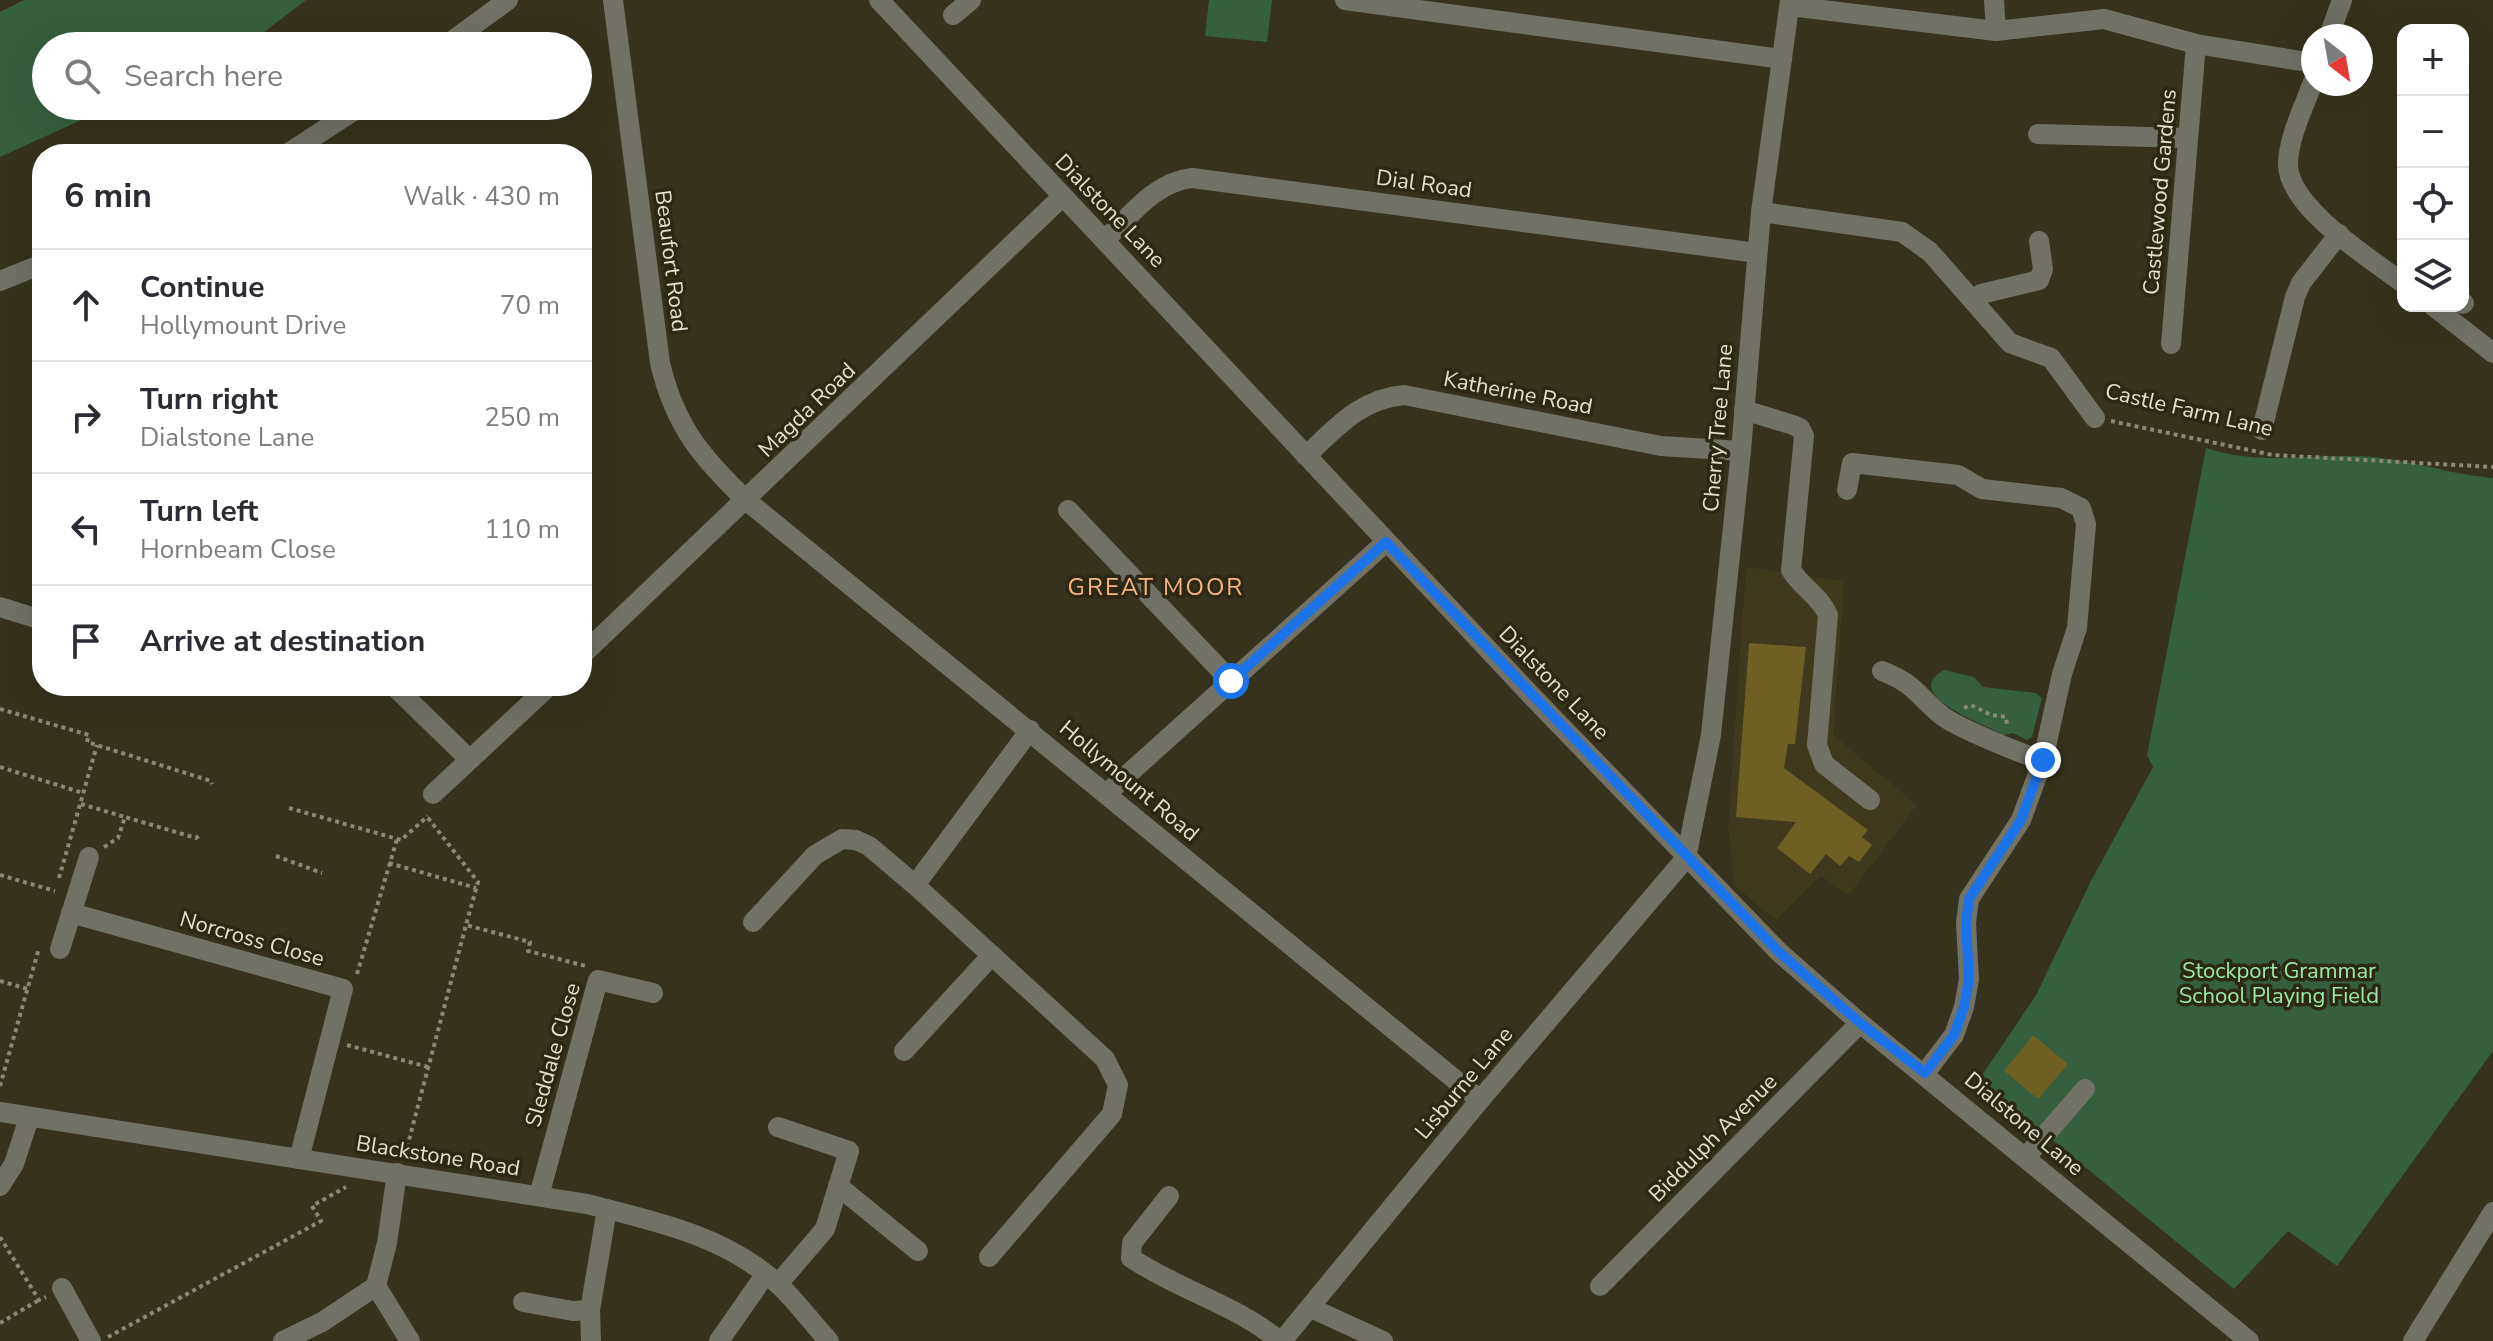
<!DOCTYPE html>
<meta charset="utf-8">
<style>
:root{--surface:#fff;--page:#f2f2f3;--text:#2b2b33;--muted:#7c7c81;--line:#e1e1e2}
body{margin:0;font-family:"Nunito Sans",sans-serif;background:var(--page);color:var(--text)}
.controls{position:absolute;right:24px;top:24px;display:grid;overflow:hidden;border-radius:16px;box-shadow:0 8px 32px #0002}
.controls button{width:72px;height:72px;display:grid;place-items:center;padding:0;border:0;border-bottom:2px solid var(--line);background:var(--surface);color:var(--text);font:40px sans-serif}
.compass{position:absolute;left:2301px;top:24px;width:72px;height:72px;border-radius:50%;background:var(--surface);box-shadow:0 8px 32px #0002;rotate:149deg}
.stop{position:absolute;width:24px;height:24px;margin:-18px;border:6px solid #1a73e8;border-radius:50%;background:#fff}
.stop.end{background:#1a73e8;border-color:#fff;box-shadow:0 2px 8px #0008}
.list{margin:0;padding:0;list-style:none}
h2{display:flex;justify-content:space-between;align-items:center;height:104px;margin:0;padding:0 32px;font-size:34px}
h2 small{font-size:26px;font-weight:400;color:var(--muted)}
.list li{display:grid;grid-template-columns:52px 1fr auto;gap:24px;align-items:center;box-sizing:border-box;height:112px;padding:0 32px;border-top:2px solid var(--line)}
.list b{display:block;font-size:30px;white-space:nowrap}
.list p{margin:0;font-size:26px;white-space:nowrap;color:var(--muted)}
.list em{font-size:26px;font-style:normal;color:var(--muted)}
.icon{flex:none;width:44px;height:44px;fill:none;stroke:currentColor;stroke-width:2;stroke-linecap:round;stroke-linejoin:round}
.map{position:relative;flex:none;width:2493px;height:1341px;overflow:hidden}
.search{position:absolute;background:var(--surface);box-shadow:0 8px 32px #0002;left:32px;top:32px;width:560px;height:88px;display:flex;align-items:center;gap:20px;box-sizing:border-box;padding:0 28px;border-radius:44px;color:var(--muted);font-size:30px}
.panel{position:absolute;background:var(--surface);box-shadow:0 8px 32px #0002;left:32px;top:144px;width:560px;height:552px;border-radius:32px}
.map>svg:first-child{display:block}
.built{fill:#3f391d}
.green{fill:#355f3f}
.building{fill:#6d6022}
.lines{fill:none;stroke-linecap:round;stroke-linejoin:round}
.path{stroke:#8b8877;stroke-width:4;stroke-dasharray:4 4;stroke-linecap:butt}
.minor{stroke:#727166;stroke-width:20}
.route{stroke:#1a73e8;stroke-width:10}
.labels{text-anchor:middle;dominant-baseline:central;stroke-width:7;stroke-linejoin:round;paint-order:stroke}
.street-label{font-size:22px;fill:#e1ded2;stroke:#2c2813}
.park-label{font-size:22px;fill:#9be7aa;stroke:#2c2813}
.neighbourhood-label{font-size:24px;letter-spacing:2px;fill:#f5b682;stroke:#2c2813}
</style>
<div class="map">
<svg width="2493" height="1341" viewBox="0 0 2493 1341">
<rect width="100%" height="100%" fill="#36321d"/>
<path class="built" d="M1746,567L1844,581L1833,735L1917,805L1848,896L1821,876L1776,920L1734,885L1728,826Z"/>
<g class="green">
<path d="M24,0H306L246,46H46V106H112L0,157V12Z"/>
<path d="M1209,0H1272L1267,42L1205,36Z"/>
<path d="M2206,448C2261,465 2299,455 2353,456C2400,456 2446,474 2493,478V1051L2337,1266L2288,1231L2234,1289L1979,1080L2036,995L2091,881L2153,767L2147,755Z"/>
<path d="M1944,670L1974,677L1983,687L2036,693L2042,698L2032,737L2027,740L2013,733L2003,735C1994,727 1897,696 1944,670Z"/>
</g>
<g class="building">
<path d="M1749,643L1806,647L1795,744H1788L1784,768L1868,830L1862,837L1872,845L1859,862L1849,856L1840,866L1826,854L1810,874L1777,848L1796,822L1736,817Z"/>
<path d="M2033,1035L2068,1064L2038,1099L2004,1071Z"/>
</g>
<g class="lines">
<g class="path">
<path d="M2111,421L2273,455L2493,467"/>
<path d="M1964,708L1971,705L1991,715L2006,717L2007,725"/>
<path d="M0,709L89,735L87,742L211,781L212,784"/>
<path d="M0,767L83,793"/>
<path d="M81,804L125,817"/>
<path d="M289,808L401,840L428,816"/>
<path d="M428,818L478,882L466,925L530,942L528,951L586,966"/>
<path d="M104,847L118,838L125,817L196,838L200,835"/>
<path d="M276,856L322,873"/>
<path d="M389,863L476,888"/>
<path d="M0,875L55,891"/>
<path d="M59,878L97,745"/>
<path d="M357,974L397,839"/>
<path d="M0,981L28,989"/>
<path d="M347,1045L428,1067"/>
<path d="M0,1086L39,948"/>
<path d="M405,1155L466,925"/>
<path d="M0,1237L39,1300L46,1297"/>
<path d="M0,1323L39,1300"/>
<path d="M108,1337L321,1221L312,1206L346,1187"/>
</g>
<g class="minor">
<path d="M613,0L660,363C675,426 701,457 747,501L1480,1100"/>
<path d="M879,0L1529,693L1779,952L1860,1023L2249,1341"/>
<path d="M1345,0L1782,59"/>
<path d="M1994,0L1996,31"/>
<path d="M1790,6L1996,31L2104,19L2196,44L2313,63"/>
<path d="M953,15L971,0"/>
<path d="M2329,36L2342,0"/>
<path d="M445,46L508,0"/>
<path d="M2313,82C2304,107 2288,138 2288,165C2289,208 2371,259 2403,283"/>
<path d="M2038,134L2188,138"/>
<path d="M287,154L361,106"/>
<path d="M1761,212L1902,232L1930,252L2010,343L2051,358L2095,418"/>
<path d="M1106,239C1131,215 1155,182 1192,178L1757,253"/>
<path d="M0,281L42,264"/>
<path d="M1973,301L1981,294L2039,280L2043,269L2039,241"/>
<path d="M2463,304L2464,303"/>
<path d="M2433,306L2493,353"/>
<path d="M2171,344L2196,44"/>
<path d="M1744,410L1793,425L1800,428L1804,436L1791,570C1802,588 1820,596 1828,615L1817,745L1824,764L1870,800"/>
<path d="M2262,430L2295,297L2301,283L2339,234"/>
<path d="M1306,456C1337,427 1360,399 1404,395L1661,446L1741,451"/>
<path d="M1847,490L1852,463L1958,475L1982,489L2061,498L2081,508L2086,524L2077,628L2062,674L2043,760L2021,820L1969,899L1966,923L1969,979L1964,1007L1954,1035L1925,1073"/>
<path d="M1068,510L1231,681"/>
<path d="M0,607L42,620"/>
<path d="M582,655L1063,196"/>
<path d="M1882,671C1915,684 1916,694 1941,715C1956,727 2023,755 2043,760"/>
<path d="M394,686L469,759"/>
<path d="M433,794L549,686"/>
<path d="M1106,794L1386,542"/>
<path d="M915,885L1030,730"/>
<path d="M71,913L343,989L299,1159"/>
<path d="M753,922L815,855L842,839L856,840L869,846L915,885L1105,1059L1118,1085L1112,1114L989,1257"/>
<path d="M60,949L89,857"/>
<path d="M904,1051L992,955"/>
<path d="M0,1112L587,1204C654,1221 727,1236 779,1285C797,1302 812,1323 829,1341"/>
<path d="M778,1127L849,1151L825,1229L778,1284"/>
<path d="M2026,1157L2085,1089"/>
<path d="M0,1186L14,1164L29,1118"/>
<path d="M838,1186L918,1251"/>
<path d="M539,1196L598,980L653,993"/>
<path d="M1169,1196L1132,1243L1131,1258C1179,1290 1236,1305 1280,1341"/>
<path d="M376,1286L410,1341"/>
<path d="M1600,1286L1860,1023"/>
<path d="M62,1288L91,1341"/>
<path d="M523,1302L573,1311L590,1310"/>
<path d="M1311,1308L1383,1341"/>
<path d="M283,1341L322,1322L376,1286L387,1243L397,1173"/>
<path d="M591,1341L590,1310L607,1209"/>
<path d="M719,1341L765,1275"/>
<path d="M1282,1341L1480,1100L1686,858L1711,735L1741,451L1761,212L1790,0"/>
<path d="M2413,1341L2493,1212"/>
</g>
</g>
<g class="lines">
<path class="route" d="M1231,681L1386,542L1779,952L1860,1023L1925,1073L1954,1035L1964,1007L1969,979L1966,923L1969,899L2021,820L2043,760"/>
</g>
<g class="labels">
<g class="street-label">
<text transform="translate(1424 184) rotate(8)">Dial Road</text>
<text transform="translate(2160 192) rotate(-85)">Castlewood Gardens</text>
<text transform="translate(1110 211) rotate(46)">Dialstone Lane</text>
<text transform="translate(671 261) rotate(83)">Beaufort Road</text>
<text transform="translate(1518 393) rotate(11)">Katherine Road</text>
<text transform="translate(807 410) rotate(-44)">Magda Road</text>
<text transform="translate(2189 410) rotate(13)">Castle Farm Lane</text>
<text transform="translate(1718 428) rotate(-85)">Cherry Tree Lane</text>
<text transform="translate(1554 683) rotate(46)">Dialstone Lane</text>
<text transform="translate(1129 781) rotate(40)">Hollymount Road</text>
<text transform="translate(252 939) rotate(16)">Norcross Close</text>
<text transform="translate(553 1055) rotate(-74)">Sleddale Close</text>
<text transform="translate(1464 1083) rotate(-50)">Lisburne Lane</text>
<text transform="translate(2024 1124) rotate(40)">Dialstone Lane</text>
<text transform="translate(1713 1138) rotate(-45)">Biddulph Avenue</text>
<text transform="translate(438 1156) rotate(9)">Blackstone Road</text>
</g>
<g class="park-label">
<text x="2279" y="971">Stockport Grammar<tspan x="2279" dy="25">School Playing Field</tspan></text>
</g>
<g class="neighbourhood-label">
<text x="1156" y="587">GREAT MOOR</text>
</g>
</g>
</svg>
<div class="controls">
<button>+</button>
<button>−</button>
<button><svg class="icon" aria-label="locate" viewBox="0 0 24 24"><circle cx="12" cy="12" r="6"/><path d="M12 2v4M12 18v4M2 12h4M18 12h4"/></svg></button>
<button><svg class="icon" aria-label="layers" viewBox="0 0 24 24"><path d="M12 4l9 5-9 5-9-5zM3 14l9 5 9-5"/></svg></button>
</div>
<svg class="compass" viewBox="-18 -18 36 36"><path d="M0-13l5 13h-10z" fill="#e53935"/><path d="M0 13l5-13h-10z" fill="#7c7c81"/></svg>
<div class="stop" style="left:1231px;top:681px"></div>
<div class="stop end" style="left:2043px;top:760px"></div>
<div class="search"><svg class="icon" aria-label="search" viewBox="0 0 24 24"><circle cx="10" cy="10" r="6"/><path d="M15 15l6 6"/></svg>Search here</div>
<section class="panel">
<h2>6 min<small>Walk · 430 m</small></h2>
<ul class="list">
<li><svg class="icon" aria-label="ahead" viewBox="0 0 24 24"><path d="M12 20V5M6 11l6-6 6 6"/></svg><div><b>Continue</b><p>Hollymount Drive</p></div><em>70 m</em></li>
<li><svg class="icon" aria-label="right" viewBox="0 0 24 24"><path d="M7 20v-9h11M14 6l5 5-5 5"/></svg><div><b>Turn right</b><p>Dialstone Lane</p></div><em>250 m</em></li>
<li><svg class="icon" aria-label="left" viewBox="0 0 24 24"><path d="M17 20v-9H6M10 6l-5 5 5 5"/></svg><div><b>Turn left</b><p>Hornbeam Close</p></div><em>110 m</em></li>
<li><svg class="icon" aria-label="arrive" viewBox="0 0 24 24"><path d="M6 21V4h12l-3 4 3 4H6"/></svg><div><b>Arrive at destination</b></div></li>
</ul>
</section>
</div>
